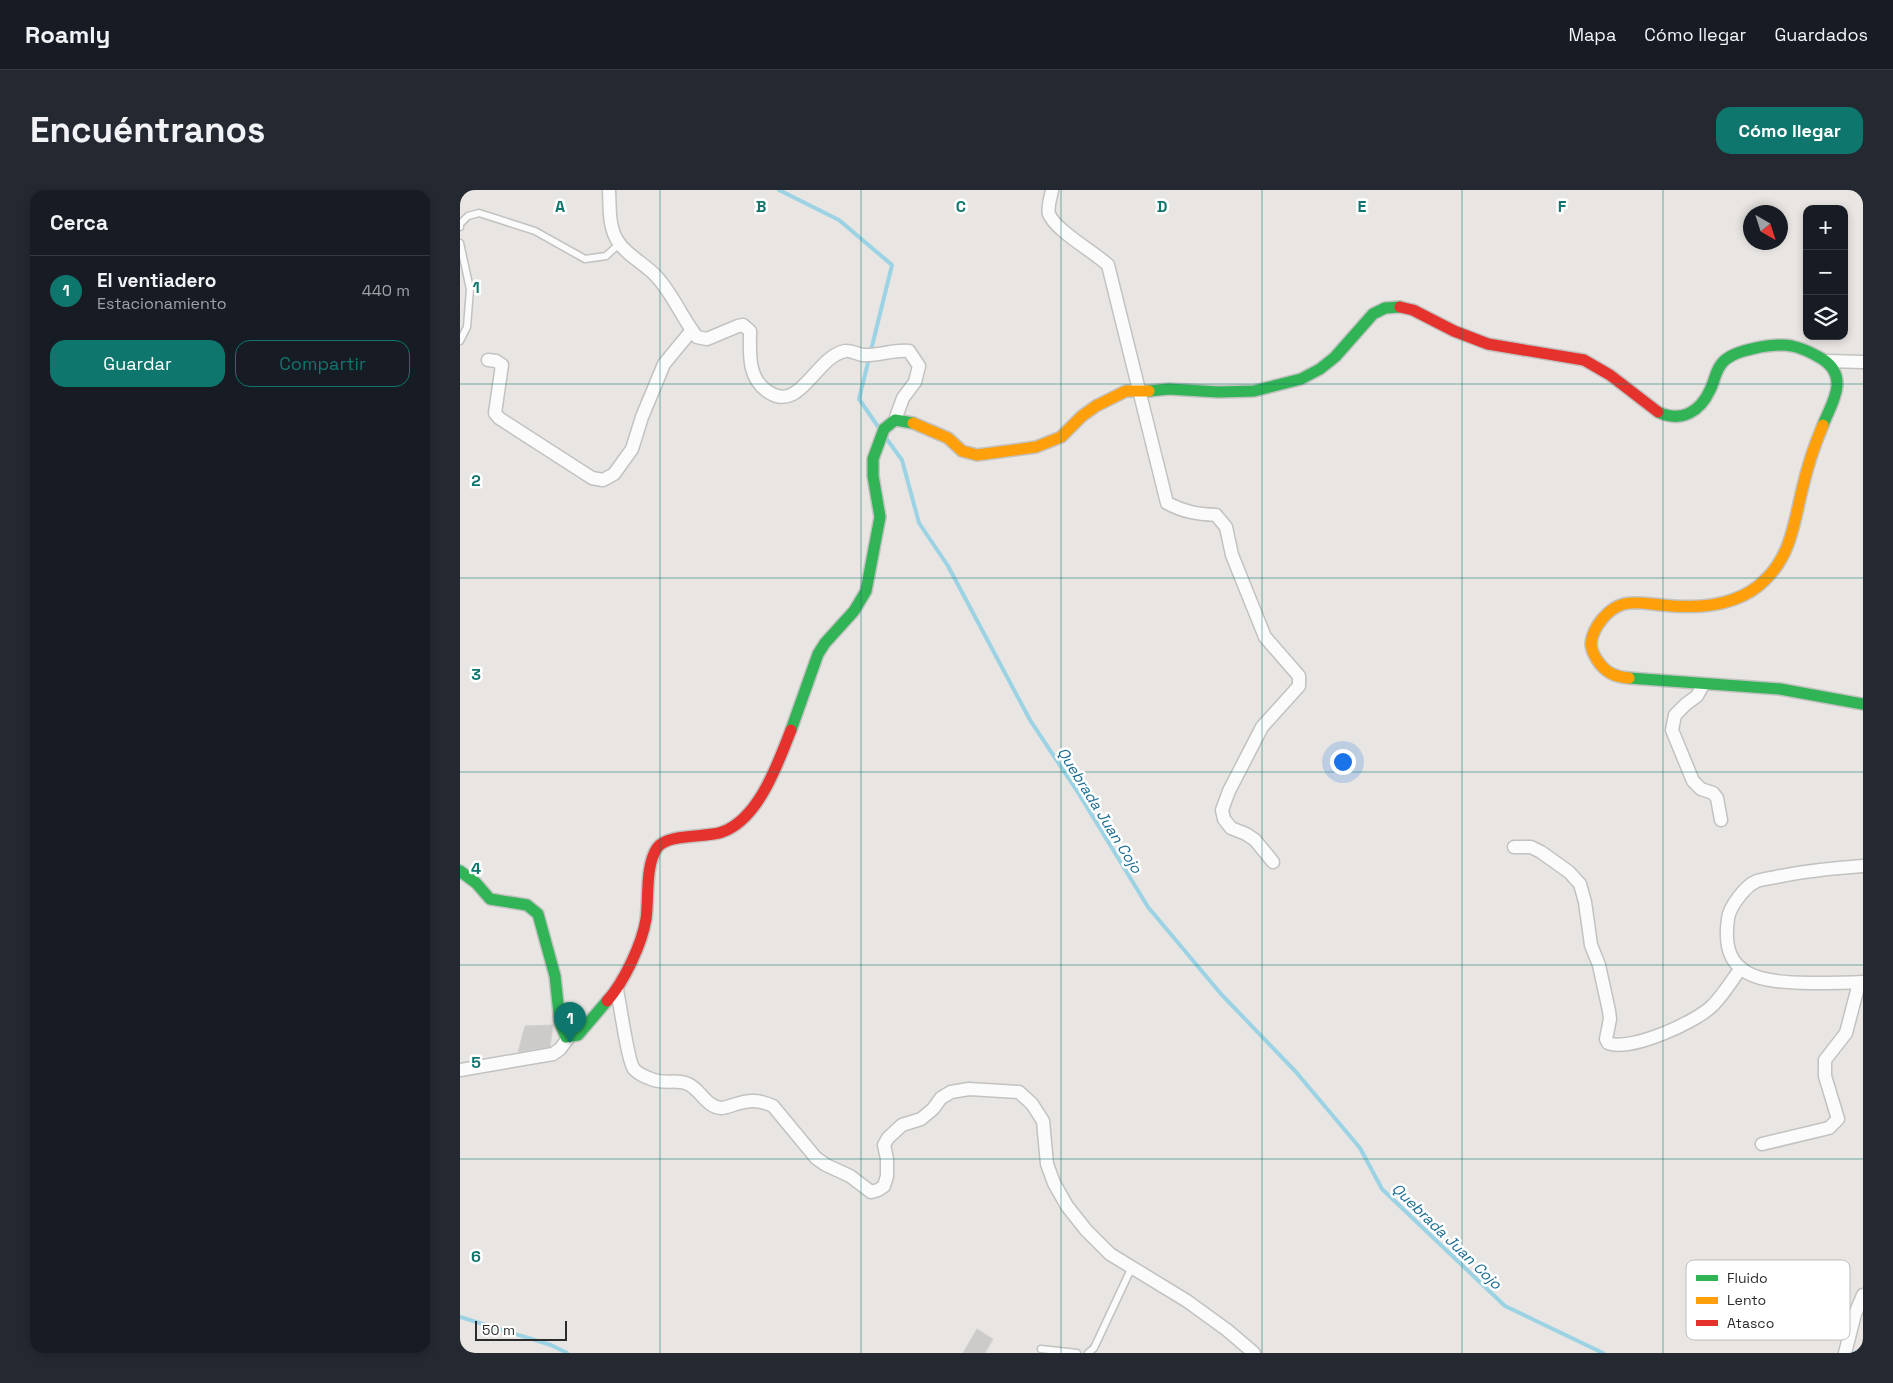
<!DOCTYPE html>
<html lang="es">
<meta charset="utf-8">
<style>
:root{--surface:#171b24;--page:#242831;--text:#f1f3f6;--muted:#9ea1a6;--line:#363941;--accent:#0f766e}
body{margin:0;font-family:"Space Grotesk",sans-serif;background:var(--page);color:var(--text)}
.controls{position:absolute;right:15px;top:15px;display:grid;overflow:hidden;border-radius:10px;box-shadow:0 2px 8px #0003}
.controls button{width:45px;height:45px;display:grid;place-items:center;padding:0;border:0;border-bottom:1px solid var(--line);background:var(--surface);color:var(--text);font:25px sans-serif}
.compass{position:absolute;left:1283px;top:15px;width:45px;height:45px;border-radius:50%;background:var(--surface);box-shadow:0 2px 8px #0003;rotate:141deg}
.scale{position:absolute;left:15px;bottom:12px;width:92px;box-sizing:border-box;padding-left:5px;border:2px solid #2b2b2b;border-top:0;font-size:14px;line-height:18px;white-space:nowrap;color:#2b2b2b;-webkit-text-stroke:4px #fff;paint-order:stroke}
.you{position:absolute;left:882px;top:571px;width:18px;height:18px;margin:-12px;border:4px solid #fff;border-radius:50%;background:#1a73e8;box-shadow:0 0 0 8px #1a73e833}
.badge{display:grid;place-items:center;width:32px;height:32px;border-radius:50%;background:var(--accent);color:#fff;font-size:16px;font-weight:700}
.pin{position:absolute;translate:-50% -41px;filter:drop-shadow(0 1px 2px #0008)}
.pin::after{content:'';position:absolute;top:26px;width:18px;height:15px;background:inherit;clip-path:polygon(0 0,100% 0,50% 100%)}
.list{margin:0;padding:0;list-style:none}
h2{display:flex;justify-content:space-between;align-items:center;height:65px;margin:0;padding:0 20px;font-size:21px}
h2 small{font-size:16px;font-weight:400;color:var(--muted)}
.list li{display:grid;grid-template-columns:32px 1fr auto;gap:15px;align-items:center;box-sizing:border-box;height:70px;padding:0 20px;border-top:1px solid var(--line)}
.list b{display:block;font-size:19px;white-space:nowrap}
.list p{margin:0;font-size:16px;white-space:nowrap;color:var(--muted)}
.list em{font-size:16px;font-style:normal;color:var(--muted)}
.actions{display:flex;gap:10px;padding:15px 20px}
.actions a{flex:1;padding:11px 0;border:1px solid var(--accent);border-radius:15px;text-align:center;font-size:18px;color:var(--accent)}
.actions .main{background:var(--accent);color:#fff}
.icon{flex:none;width:28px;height:28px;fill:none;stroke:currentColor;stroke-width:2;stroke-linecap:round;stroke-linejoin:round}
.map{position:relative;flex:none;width:1403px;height:1163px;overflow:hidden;border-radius:15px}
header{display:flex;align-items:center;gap:30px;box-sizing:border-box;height:70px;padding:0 25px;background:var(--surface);border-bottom:1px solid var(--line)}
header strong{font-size:24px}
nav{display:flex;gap:28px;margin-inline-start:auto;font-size:18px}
.intro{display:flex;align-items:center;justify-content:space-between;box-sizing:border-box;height:120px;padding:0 30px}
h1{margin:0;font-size:35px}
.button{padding:12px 22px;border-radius:15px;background:var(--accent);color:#fff;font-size:18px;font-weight:700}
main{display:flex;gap:30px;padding:0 30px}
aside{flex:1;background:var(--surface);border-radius:15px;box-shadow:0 2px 8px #0003}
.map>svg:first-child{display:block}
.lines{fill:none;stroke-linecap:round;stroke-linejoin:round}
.stream{stroke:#9bd3e4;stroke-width:4}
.building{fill:#cdcbc9;stroke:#d3d1ce}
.lane-casing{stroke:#c2c2c1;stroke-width:9}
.street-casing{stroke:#c2c2c1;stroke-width:15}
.fast-casing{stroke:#c2c2c1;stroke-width:14}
.slow-casing{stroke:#c2c2c1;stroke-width:14}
.jam-casing{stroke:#c2c2c1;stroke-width:14}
.lane{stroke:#fcfbfb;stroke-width:6}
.street{stroke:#fcfbfb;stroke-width:12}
.fast{stroke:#30b455;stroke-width:11}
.slow{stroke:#ff9f0a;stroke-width:11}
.jam{stroke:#e5322d;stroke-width:11}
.grid{fill:none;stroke:#0f766e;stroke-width:1;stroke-opacity:0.55}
.labels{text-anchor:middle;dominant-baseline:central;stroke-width:5;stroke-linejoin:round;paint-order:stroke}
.water-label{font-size:15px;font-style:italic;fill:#186b92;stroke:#fff}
.key{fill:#fff;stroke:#bfbfbf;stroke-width:1}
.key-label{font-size:14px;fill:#2b2b2b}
.grid-label{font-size:16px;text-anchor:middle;font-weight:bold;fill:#0f766e;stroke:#fff;stroke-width:5;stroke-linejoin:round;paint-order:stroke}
</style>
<header>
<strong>Roamly</strong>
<nav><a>Mapa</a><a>Cómo llegar</a><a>Guardados</a></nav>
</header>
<div class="intro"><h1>Encuéntranos</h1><a class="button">Cómo llegar</a></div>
<main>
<aside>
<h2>Cerca<small></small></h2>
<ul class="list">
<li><span class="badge">1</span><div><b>El ventiadero</b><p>Estacionamiento</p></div><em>440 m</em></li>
</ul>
<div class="actions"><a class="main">Guardar</a><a>Compartir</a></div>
</aside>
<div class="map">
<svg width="1403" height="1163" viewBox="0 0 1403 1163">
<rect width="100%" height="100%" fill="#e8e5e2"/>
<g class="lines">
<g class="stream">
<path d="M319,0L379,30L432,75L399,209L419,238"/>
<path d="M426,248L442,270L459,333L488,376L570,530L619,604L688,717L761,804L836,882L900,958L922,999L1045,1116L1143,1163"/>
<path d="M0,1127L91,1155L107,1163"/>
<path d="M1394,1163L1403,1161"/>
</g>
</g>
<g class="building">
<path d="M93,835L90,857L58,862L65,836Z"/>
<path d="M517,1139L533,1149L525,1163H503Z"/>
</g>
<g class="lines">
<defs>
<g id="lane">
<path d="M0,37V34L8,26L19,23L75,41L125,69L146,66L159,54"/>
<path d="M0,53L10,99L7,137L0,151"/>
<path d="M581,1159L617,1163"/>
<path d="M628,1163L634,1158L672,1077"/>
</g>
<g id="street">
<path d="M149,0C150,17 148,38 159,53C167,65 186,75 196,86C213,104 222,128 237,147L247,149L278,136L283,135L290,141C290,162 287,187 307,201C340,225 355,167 385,161C390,160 397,164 403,165C419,166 434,159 449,161L459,176L455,192L443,208L435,230"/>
<path d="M592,0C591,7 587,17 589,24C595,40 634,62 648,75L707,313C724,322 737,324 756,325L766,337L772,365L805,447L839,486V496L802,537L769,601L762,620L764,629L771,638L786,644L795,650L813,672"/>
<path d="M28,170L36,171L42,175L35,223L39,228L132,288L143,290L154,284L172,259L182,227L204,174L232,140"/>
<path d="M1367,171L1403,172"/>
<path d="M1243,495L1237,506L1226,514L1215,525L1212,540L1233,591L1241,599L1253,603L1257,608L1261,630"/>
<path d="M1054,657H1071L1081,662L1109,682L1120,694L1125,712L1131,755L1139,775L1149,821L1150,829L1146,849L1148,853C1170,862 1237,832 1253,815C1264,804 1272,790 1281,778"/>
<path d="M1403,676C1374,678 1345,681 1316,687C1310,688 1303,689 1297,691C1286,695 1269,717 1268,729C1259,789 1303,792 1350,793C1367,793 1385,793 1403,792"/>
<path d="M157,800C160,814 168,872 174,879C178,884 188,888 194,890C206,894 217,889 228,894C240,899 246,917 261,918C265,918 270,916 273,915C288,910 298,909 313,916L356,968L366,975L390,986L411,1002L418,1000L424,996L427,986V969L424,955L428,948L442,935L461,929L473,919L481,908L491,902L509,899L559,902L572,914L583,931L587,974L594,993L607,1016L626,1040L650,1064L727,1111L767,1140L794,1163"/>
<path d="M0,880L93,864L100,859L109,847"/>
<path d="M1302,954L1369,938L1378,929L1365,886V870L1386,843L1399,793"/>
<path d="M1385,1163L1395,1124L1403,1105"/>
</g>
<g id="fast">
<path d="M689,201L709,199L758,202L794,201L841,189L860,179L875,167L913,124L925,118L940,117"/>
<path d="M1198,222C1221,233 1240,222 1250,200C1255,191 1255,180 1263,172C1275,159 1315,153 1332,156C1341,158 1350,162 1357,166C1369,172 1378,181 1377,196C1376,209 1368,222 1363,235"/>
<path d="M1169,488L1320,499L1403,514"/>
<path d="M331,540L358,464L365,453L394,421L406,401L420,327L413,286V269L424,239L435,230L453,233"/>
<path d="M0,681L16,693L30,709L67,715L78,724L95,786L100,833L106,847L118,845L147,811"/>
</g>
<g id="slow">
<path d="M453,233L488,248L502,261L517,265L576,257L601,247L622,226L636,216L666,201H689"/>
<path d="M1169,488C1157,487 1148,484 1140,474C1136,469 1131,460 1131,453C1133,437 1148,418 1164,414C1176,411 1189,414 1202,415C1237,419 1278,417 1305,390C1331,365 1334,333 1342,300C1347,278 1354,256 1363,235"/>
</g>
<g id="jam">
<path d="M940,117L953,120L994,141L1028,154L1124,170L1150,185L1198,222"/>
<path d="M147,811C164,792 182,754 186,729C189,708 185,676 197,658C207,643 246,648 262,642C299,629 318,573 331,540"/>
</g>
</defs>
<use href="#lane" class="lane-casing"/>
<use href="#street" class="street-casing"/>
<use href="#fast" class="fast-casing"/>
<use href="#slow" class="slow-casing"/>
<use href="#jam" class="jam-casing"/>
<use href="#lane" class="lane"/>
<use href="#street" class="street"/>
<use href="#fast" class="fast"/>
<use href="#slow" class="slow"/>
<use href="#jam" class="jam"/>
</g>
<path class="grid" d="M200,0V1163M401,0V1163M601,0V1163M802,0V1163M1002,0V1163M1203,0V1163M0,194H1403M0,388H1403M0,582H1403M0,775H1403M0,969H1403"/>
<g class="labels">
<g class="water-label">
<text transform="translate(640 620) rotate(58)">Quebrada Juan Cojo</text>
<text transform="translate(987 1046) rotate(44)">Quebrada Juan Cojo</text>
</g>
</g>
<rect x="1226" y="1070" width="164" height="80" rx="8" class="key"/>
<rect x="1236" y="1085" width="22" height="6" fill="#30b455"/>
<rect x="1236" y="1107" width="22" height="7" fill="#ff9f0a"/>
<rect x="1236" y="1130" width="22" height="6" fill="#e5322d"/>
<g class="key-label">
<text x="1267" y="1093">Fluido</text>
<text x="1267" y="1115">Lento</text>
<text x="1267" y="1138">Atasco</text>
</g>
<g class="grid-label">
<text x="100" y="22">A</text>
<text x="301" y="22">B</text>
<text x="501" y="22">C</text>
<text x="702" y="22">D</text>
<text x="902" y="22">E</text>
<text x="1102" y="22">F</text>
<text x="16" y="103">1</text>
<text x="16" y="296">2</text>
<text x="16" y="490">3</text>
<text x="16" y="684">4</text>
<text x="16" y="878">5</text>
<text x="16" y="1072">6</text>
</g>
</svg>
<div class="controls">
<button>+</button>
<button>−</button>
<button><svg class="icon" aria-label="layers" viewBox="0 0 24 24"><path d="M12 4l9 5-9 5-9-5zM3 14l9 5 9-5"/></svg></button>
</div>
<svg class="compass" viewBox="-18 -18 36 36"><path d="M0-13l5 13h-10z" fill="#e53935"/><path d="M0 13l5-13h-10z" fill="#9ea1a6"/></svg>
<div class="scale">50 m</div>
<div class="you"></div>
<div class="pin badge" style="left:110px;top:853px">1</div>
</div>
</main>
